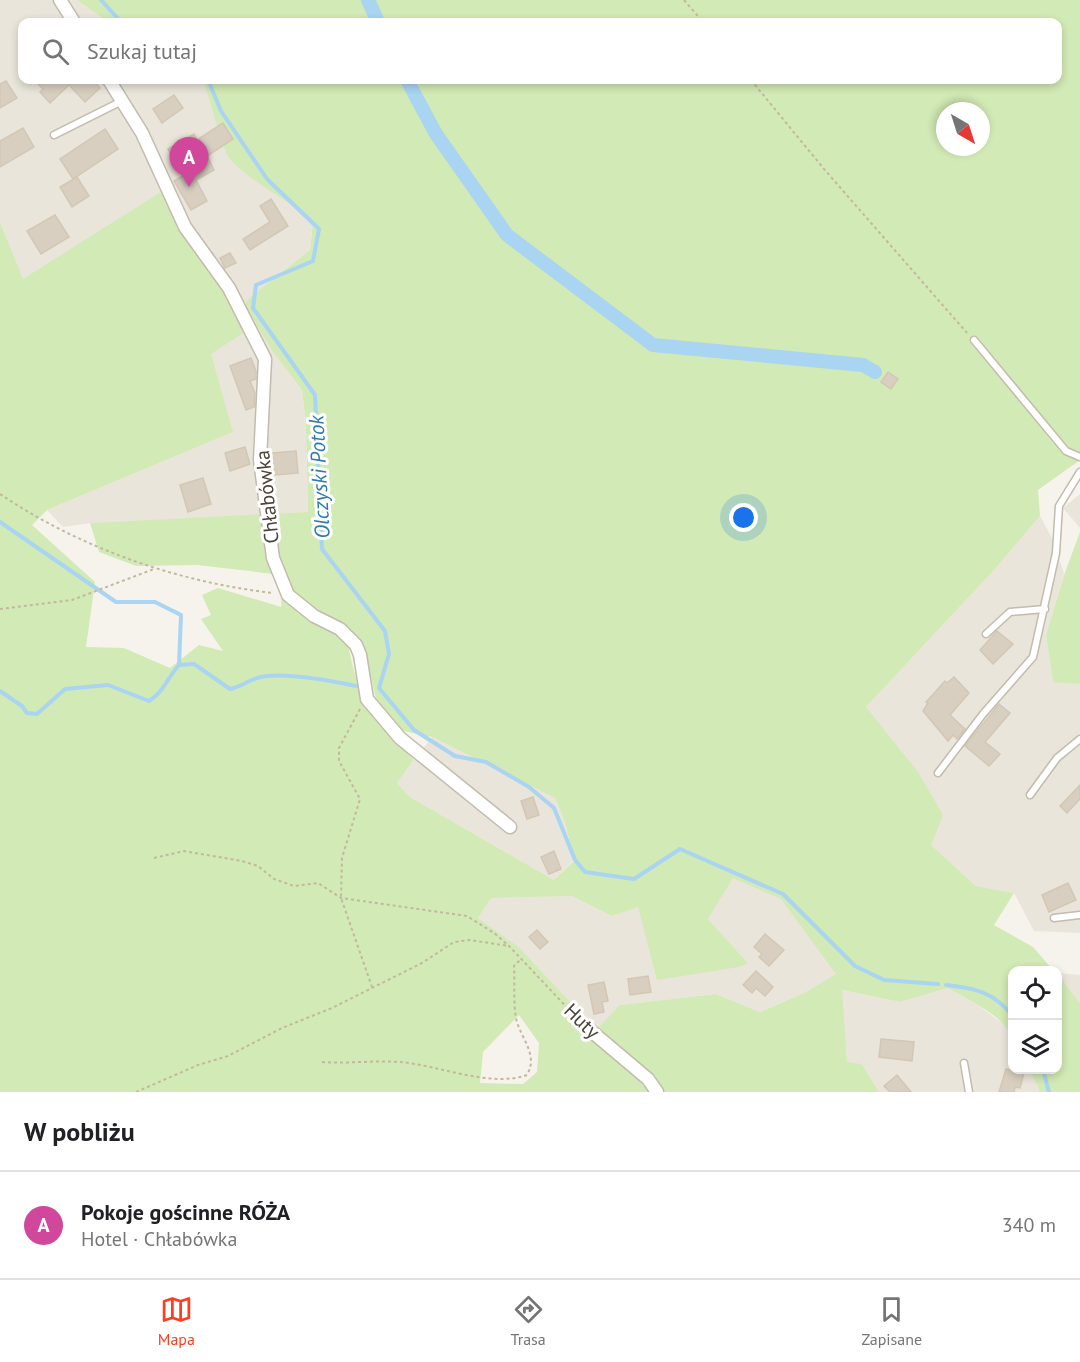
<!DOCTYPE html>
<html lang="pl">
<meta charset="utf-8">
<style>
:root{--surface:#fff;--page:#f2f2f2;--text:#202124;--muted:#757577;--line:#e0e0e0;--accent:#fc3f1d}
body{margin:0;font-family:"PT Sans",sans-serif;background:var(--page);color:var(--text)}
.controls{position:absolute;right:18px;bottom:18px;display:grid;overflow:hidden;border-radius:12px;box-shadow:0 3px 9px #0003}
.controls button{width:54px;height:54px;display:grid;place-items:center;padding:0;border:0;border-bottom:2px solid var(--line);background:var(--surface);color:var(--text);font:30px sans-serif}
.compass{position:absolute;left:936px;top:102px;width:54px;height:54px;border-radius:50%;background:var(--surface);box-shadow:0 3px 9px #0003;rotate:141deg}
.you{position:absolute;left:744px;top:518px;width:21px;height:21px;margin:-15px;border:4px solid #fff;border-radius:50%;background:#1a73e8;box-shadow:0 0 0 9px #1a73e833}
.badge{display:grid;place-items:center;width:39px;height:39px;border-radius:50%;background:var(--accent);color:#fff;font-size:20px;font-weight:700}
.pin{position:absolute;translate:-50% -50px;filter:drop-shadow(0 2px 3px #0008)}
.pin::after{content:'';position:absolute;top:32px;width:21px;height:18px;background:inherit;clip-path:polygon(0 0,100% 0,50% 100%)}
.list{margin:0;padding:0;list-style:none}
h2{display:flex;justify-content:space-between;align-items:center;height:78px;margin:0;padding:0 24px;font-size:26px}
h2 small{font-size:20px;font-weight:400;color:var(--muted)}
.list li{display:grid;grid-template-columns:39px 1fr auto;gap:18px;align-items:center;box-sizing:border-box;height:108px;padding:0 24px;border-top:2px solid var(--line)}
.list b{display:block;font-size:22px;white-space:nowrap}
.list p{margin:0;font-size:20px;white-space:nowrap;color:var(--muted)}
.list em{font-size:20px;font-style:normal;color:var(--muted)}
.icon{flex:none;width:33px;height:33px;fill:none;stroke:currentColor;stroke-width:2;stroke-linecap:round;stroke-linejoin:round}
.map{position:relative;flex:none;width:1080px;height:1092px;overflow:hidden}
.search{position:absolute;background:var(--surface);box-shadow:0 3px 9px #0003;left:18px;right:18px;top:18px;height:66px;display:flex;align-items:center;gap:15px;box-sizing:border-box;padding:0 21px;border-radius:12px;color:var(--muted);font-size:22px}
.sheet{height:186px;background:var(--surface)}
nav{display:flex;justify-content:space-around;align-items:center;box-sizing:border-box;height:84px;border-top:2px solid var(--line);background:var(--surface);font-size:16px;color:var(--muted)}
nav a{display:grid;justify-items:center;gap:3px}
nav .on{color:var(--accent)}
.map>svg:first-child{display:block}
.residential{fill:#eae5da}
.green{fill:#d2eab5;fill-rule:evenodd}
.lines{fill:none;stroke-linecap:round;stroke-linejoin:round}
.stream{stroke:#a9d4f2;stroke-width:4}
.canal{stroke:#a9d4f2;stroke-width:14}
.building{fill:#d8cfc1;stroke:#d3c7b4;stroke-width:1.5}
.lane-casing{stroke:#c2bbae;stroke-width:9}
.street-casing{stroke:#c2bbae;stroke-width:15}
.path{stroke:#c4b79f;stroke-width:2;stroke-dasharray:3 3;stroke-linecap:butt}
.lane{stroke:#fff;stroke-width:6}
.street{stroke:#fff;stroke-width:12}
.labels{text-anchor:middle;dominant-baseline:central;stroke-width:6;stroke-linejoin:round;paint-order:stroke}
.street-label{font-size:20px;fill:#4b4439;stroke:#fff}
.water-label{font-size:21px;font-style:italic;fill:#2e7ab2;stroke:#fff}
</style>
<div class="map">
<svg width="1080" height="1092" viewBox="0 0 1080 1092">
<rect width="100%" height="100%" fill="#f6f3ec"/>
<g class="residential">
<path d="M0,0H77L108,22H22V80H203L214,110L264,186L293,204L313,222L310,250L248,299L275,355L302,390L306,425L308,513L90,523L63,527L47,510L233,432L22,279L0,222Z"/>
<path d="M1080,494V528L1063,508Z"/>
<path d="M1040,516L1052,538L1064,573L1046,635L1053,681L1080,684V933L1034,931L1014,893L976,886L931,845L866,707L995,569Z"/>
<path d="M432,737L555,798L565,822L574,860L554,880L410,797L397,783Z"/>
<path d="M733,877L781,898L837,974L804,993L760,1012L716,994L621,1005L596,1030L519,947L478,918L491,897L572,896L612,916L638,906L748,963L708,919Z"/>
<path d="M1058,973L1080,975V1003L1058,976Z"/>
<path d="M948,988L978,1005L1008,1028L1012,1037V1070H1029L1039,1089L1038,1092H879L862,1064L847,1063L841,990L900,1002Z"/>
</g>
<g class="green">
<path d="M77,0H1080V460L1038,490L1040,516L995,569L866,707L918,772L943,815L931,845L976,886L1014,893L994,925L1033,947L1053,970H1012V1037C1001,1014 970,1001 948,988L900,1002L842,990L847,1062L862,1064L879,1092H0V222L23,279L164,190L224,285L246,331L211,354L233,432L47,510L32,525L95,582L86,647L124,648L170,668L199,645L223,651L201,619L211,615L202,595L218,588L281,607L283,575L197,565L136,566L99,552L90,523L308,512L306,425L302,390L275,355L245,306L248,299L310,250L313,222C288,199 250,182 229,158C224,152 208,93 203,80H1058V22H108ZM945,111H981V147H945ZM349,649L367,658L376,700L399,730L432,737L555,798L565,822L574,861L554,880L410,797L397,783L414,760C375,719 360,706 349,649ZM733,878L781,899L836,974L804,993L760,1012L716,994L620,1005L596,1030L519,947L478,918L491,898L572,896L612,916L638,907L657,980L739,967L748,963L708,919ZM519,1015L539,1043L537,1072L523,1084L480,1083L483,1052Z"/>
<path d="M1080,532V684L1053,682L1046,635L1063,578Z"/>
<path d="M1058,975L1080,1003V1092H1038L1039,1089L1029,1070H1058Z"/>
</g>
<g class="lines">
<g class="stream">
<path d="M101,0L121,22"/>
<path d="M208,80L221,111L267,179L319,229L313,261L256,285L253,308L315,395L322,549L385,631L389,654L379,688L414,730L455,756L486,762L529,787L554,808L575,860L585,872L634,879L680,849L783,894L855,966L884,980L938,984"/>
<path d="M0,522L116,602H155L181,615L179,665"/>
<path d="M0,691L22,706L27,713L37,714L65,689L108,685L149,701C163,693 168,677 179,665L194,664L230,689C241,687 250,679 261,677C285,672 332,681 356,686"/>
<path d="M946,985C975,988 993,992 1012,1015"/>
<path d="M1043,1070L1049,1092"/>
</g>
<g class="canal">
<path d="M368,0L378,22"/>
<path d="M407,80L436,134L507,235L653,345L863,365L875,372"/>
</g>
</g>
<g class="building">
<path d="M34,80H93L100,88L85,102L69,85L50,103L40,92L43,89Z"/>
<path d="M6,81L17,98L0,108V84Z"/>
<path d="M174,95L183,108L162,123L153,109Z"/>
<path d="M223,123L233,139L207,156L214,170L196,180L207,201L191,210L174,181L183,176L168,149L194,134L197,140Z"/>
<path d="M23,128L34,147L0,167V141Z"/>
<path d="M105,129L118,149L73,179L60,159Z"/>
<path d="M77,177L89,196L72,207L60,187Z"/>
<path d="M271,199L288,226L250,250L243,239L270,222L260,206Z"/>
<path d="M55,215L69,237L41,254L27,231Z"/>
<path d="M230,253L236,263L225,268L220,258Z"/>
<path d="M251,358L256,371V379L250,381L255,393L254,407L246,410L230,366Z"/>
<path d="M888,372L898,379L891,389L881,382Z"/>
<path d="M245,447L250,464L230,471L225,453Z"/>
<path d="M296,451L298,473L274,475L272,453Z"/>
<path d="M203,478L211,504L188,512L180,485Z"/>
<path d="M997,631L1013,644L993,664L980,650Z"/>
<path d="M954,677L969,693L950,715L965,729L957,739L953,735L948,741L923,711L928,703L926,702L945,681L947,683Z"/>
<path d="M999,704L1010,713L985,742L1000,754L989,766L965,746Z"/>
<path d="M1080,785V799L1067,813L1060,806Z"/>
<path d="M533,797L539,815L527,819L521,801Z"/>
<path d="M554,851L561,869L549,874L541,857Z"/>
<path d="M1068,883L1076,900L1049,912L1042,895Z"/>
<path d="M537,930L548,942L540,949L529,937Z"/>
<path d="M765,934L784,950L769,966L759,957L762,954L754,947Z"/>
<path d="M756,971L773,987L765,996L756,988L752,993L743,985Z"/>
<path d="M648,976L651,992L630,995L628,979Z"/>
<path d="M604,982L608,1001L602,1002L604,1012L594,1014L588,985Z"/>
<path d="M881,1039L914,1042L912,1061L879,1057Z"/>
<path d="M1006,1069L1024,1073L1020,1088L1015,1087L1014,1092H999Z"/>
<path d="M897,1075L911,1092H890L884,1086Z"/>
</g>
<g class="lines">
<defs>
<g id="lane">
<path d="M54,135L122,101"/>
<path d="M974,340L1066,451L1080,457"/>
<path d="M986,634L1010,612L1045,609"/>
<path d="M938,773L983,714L1033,657L1056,553L1059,506L1080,472"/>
<path d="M1030,795L1057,758L1080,739"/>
<path d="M1054,918L1080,915"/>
<path d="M964,1063L969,1092"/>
</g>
<g id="street">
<path d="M60,0L74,22"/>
<path d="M109,80L142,133L185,227L229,288L265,359L260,460L273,558L288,595L314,616L340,629L356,645L360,655L367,699L400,738L510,827"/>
<path d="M584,1025L648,1079L657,1092"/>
</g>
</defs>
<use href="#lane" class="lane-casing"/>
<use href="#street" class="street-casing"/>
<g class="path">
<path d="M684,0L703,22"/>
<path d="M751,80L824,169L967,333"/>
<path d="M0,494C80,548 177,582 273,593"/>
<path d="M0,609L72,600L154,569"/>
<path d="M360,709L339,748V761L360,799L342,858L341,898L372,987"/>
<path d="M154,858L184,851L242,861L258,866L274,879L294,886L318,883L341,898L467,916L494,933L509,946L576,1017"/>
<path d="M322,1062C348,1064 374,1060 400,1062C438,1065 490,1088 527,1075C539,1054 520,1038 516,1018C513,1001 515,982 514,966L521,959"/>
<path d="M136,1092L198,1065L228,1056L282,1028L332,1008L422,963L454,942L470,940L509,946"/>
</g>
<use href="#lane" class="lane"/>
<use href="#street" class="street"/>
</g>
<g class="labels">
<g class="street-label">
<text transform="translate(267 497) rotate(-96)">Chłabówka</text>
<text transform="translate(582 1021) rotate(44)">Huty</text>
</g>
<g class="water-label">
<text transform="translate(319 477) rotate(-93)">Olczyski Potok</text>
</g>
</g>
</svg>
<div class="controls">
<button><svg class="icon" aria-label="locate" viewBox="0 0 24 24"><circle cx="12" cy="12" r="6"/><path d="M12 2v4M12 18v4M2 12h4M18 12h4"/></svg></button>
<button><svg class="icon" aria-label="layers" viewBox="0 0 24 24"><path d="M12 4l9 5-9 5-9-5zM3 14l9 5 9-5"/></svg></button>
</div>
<svg class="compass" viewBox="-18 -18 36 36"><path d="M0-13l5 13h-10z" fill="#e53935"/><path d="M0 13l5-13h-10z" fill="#757577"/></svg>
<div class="you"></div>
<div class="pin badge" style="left:189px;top:187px;background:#d1479c">A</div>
<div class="search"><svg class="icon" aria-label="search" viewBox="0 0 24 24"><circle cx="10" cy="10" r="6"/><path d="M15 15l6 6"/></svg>Szukaj tutaj</div>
</div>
<section class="sheet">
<h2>W pobliżu<small></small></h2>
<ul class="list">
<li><span class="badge" style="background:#d1479c">A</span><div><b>Pokoje gościnne RÓŻA</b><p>Hotel · Chłabówka</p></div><em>340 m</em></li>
</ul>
</section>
<nav>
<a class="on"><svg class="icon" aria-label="map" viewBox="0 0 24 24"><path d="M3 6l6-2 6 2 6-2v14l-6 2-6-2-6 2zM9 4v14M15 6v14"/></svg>Mapa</a>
<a><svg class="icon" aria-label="directions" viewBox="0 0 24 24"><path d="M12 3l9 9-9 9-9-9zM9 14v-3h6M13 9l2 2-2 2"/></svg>Trasa</a>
<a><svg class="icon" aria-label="saved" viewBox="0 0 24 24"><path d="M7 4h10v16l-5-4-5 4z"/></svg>Zapisane</a>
</nav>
